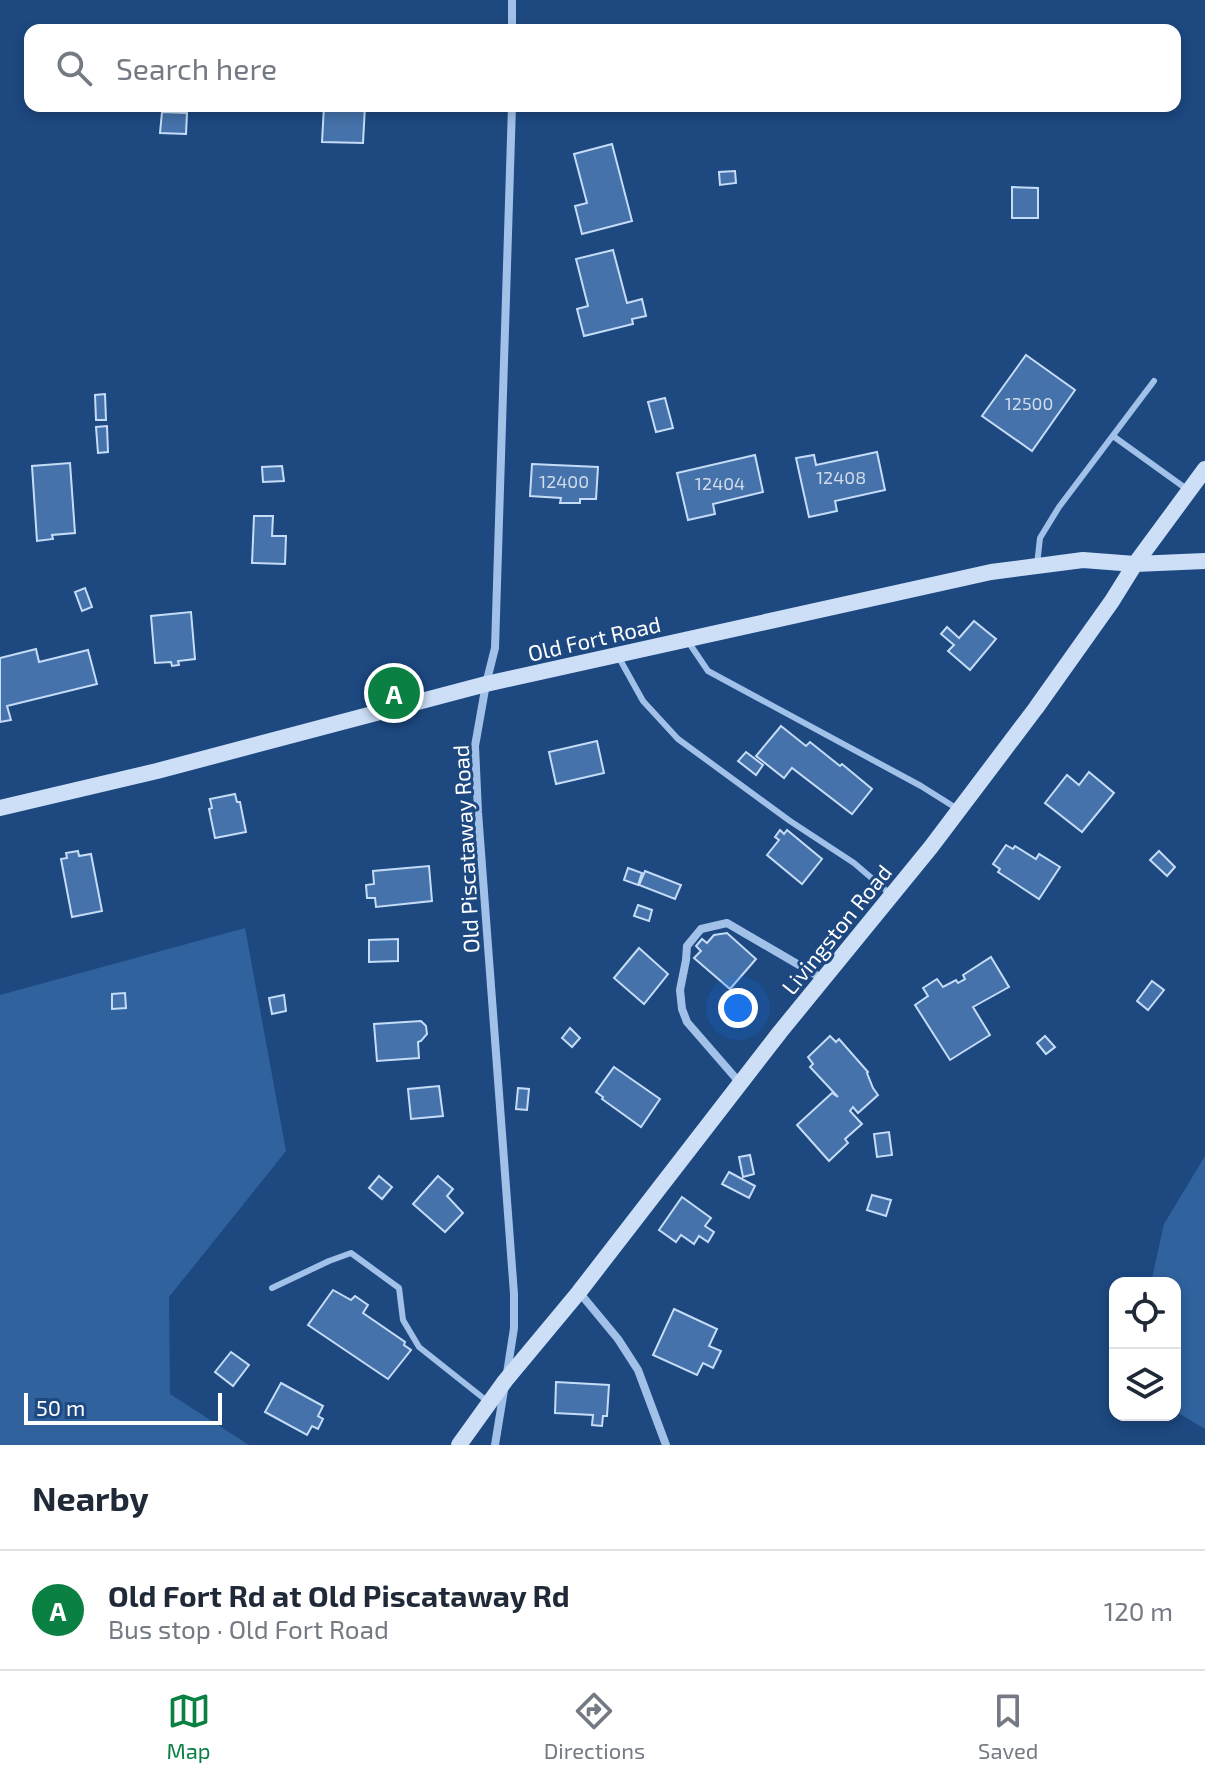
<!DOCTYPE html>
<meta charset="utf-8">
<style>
:root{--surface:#fff;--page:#f6f6f7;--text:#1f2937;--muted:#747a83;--line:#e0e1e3;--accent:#0b8043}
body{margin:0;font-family:"Exo 2",sans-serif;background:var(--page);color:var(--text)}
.controls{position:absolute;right:24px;bottom:24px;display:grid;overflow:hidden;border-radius:16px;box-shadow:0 4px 12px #0003}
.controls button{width:72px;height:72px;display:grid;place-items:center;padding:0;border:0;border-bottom:2px solid var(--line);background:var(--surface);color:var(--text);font:40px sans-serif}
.scale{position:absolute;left:24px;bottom:20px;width:198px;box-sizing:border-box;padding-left:8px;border:4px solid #fff;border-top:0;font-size:22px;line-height:28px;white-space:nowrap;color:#fff;-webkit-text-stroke:6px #1d4880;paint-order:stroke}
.you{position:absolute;left:738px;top:1008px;width:28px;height:28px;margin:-20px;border:6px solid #fff;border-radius:50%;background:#1a73e8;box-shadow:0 0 0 12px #1a73e833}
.badge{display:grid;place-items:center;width:52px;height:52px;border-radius:50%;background:var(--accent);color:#fff;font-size:26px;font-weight:700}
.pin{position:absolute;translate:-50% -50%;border:4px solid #fff;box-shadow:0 2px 8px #0006}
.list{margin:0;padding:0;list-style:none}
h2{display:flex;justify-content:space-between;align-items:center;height:104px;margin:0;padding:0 32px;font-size:34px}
h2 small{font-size:26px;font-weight:400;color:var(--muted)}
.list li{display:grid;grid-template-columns:52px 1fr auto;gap:24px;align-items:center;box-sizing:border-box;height:120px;padding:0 32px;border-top:2px solid var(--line)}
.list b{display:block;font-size:30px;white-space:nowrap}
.list p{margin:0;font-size:26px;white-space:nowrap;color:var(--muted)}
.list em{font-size:26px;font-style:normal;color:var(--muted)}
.icon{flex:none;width:44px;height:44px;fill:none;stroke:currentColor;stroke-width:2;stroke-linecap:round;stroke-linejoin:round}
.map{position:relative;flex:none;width:1205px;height:1445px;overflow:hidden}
.search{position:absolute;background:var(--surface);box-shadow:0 4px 12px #0003;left:24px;right:24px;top:24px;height:88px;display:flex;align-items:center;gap:20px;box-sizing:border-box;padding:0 28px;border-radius:16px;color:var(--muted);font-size:30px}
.sheet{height:224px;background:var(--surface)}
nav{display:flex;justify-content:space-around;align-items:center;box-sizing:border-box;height:112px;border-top:2px solid var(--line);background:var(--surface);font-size:22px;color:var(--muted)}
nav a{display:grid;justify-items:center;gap:4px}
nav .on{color:var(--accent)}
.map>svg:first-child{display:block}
.green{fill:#30629e}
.building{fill:#4572aa;stroke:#c5dcf7;stroke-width:2}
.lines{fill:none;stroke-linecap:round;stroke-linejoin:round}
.lane{stroke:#a1c1e9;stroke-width:6}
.street{stroke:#a1c1e9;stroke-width:8}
.secondary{stroke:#ccdff7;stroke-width:16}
.labels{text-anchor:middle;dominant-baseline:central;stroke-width:6;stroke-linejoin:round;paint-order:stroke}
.number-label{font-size:18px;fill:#d0dcea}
.street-label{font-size:22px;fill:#fff;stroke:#1d4880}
</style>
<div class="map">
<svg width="1205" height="1445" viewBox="0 0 1205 1445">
<rect width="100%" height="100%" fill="#1d4880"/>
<g class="green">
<path d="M245,928L286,1151L169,1297L170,1394L249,1445H0V995Z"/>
<path d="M1205,1156V1429L1175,1411V1283H1151L1164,1224Z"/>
</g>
<g class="building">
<path d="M324,106H365L363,143L322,142Z"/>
<path d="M162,112L187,113L186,134L160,133Z"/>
<path d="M612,144L632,221L582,234L575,206L587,203L574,154Z"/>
<path d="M735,171L736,183L720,185L719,172Z"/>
<path d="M1012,187L1038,188V218H1012Z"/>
<path d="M613,250L627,303L642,299L646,316L632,319L633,324L584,336L577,309L588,306L576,259Z"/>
<path d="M1026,355L1075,390L1032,451L982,416Z"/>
<path d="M105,394L106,420H96L95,395Z"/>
<path d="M665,398L673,428L656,432L648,402Z"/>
<path d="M107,426L108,452L98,453L96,427Z"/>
<path d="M877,452L885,490L835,501L837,511L809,517L796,458L814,455L816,465Z"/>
<path d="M755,455L763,492L713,504L715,514L688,520L677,473Z"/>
<path d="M70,463L75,533L52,535L53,539L37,541L32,466Z"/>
<path d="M532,464L598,467L596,499H580V503H560L561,498L530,496Z"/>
<path d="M282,466L284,481L263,482L262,467Z"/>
<path d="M254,516H273L272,536H286L285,564L252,563Z"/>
<path d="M85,588L92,607L82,611L75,592Z"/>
<path d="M191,612L195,659L178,661L179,665L172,666L171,662L155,663L151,616Z"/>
<path d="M974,621L996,639L970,670L948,651L954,645L941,634L947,627L959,638Z"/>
<path d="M36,649L39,662L88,650L97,684L7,706L11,720L0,722V658Z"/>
<path d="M781,726L806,746L810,742L840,766L842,764L872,789L852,814L792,768L784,778L756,756Z"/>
<path d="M597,741L604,773L556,784L549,752Z"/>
<path d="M746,752L763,765L756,775L738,761Z"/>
<path d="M1089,772L1114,793L1082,832L1045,803L1067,775L1079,785Z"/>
<path d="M235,794L237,802H240L246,832L215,838L209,809L212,808L210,799Z"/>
<path d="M780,830L784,834L787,830L822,859L802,884L767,855L779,840L775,837Z"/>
<path d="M1006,845L1013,849L1015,846L1036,859L1039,854L1060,867L1039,899L998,872L1000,869L993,864Z"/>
<path d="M78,851L79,856L91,854L102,911L72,917L61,859L67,858L66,853Z"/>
<path d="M1159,851L1175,867L1167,876L1150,860Z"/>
<path d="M429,866L432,901L376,907L375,898H367L366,885L374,884L373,871Z"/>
<path d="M628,868L642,873L638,885L624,880Z"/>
<path d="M645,871L681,885L675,899L639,885Z"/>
<path d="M638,905L652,910L649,921L634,916Z"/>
<path d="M727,933L756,959L730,989L694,958L701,951L696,946L702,939L707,943L714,935Z"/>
<path d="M398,939V961L369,962V940Z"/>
<path d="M639,948L668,974L644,1004L614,978Z"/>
<path d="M991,957L1009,987L973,1007L990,1035L950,1060L915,1005L928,996L923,988L937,979L943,987L956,980L958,983L965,979L963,975Z"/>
<path d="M1152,981L1164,990L1148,1010L1137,1001Z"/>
<path d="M125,993L126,1008L112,1009V994Z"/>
<path d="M284,995L286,1011L272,1014L269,998Z"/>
<path d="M421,1021L426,1026L427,1034L421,1041L418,1042L419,1058L377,1061L374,1024Z"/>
<path d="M570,1028L580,1038L572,1047L562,1038Z"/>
<path d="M830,1036L836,1042L839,1039L868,1072L867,1073L873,1088L878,1095L858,1113L853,1107L850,1111L862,1124L845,1139L848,1143L829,1161L797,1125L832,1093L838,1097L810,1067L813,1064L808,1057Z"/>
<path d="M1045,1036L1055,1047L1046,1054L1037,1043Z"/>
<path d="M614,1067L660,1099L641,1127L602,1099L603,1097L596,1092Z"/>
<path d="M439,1086L443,1116L411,1119L408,1089Z"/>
<path d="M518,1088L529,1089L527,1110L516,1109Z"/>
<path d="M889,1132L892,1155L877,1157L874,1134Z"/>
<path d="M750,1155L754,1174L743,1177L739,1157Z"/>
<path d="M729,1172L755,1186L749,1198L722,1184Z"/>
<path d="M379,1176L392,1187L382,1199L369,1188Z"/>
<path d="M438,1176L453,1189L447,1196L463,1213L445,1232L413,1204Z"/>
<path d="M872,1195L891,1200L886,1216L867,1210Z"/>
<path d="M682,1197L711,1218L705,1226L714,1232L708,1242L699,1236L694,1244L681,1235L676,1242L659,1230Z"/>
<path d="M333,1290L351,1300L355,1296L368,1305L363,1313L405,1342L404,1345L411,1350L388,1379L308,1325Z"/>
<path d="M674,1309L717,1329L709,1346L721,1351L713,1368L703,1363L697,1375L653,1355Z"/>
<path d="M231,1352L249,1365L233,1386L215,1372Z"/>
<path d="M556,1382L609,1385L607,1416H603L602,1426L592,1425L593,1415L555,1413Z"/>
<path d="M281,1383L323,1406L318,1416L323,1419L318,1429L312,1426L307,1435L265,1412Z"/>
</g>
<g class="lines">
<g class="lane">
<path d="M1113,436L1188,490"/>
<path d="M1037,565L1040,538L1059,507L1154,381"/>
<path d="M687,640L708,671L921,786L956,808"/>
<path d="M618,656L643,701L678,739L790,821L854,863L889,893"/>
<path d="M272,1288L329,1261L351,1253L399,1288L403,1320L419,1347L487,1401"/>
</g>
<g class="street">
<path d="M512,0V30"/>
<path d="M740,1083L687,1022L682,1009L680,990L686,960L687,946L701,929L727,923L823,979"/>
<path d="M579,1292L618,1339L638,1370L666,1445"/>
<path d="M507,1373L514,1328V1294L478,812L475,746L486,684L495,648L512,106"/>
<path d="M495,1445L504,1390"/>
</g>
<g class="secondary">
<path d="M0,808L157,771L486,684L991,572L1083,560L1135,564L1205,561"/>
<path d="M459,1445L505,1381L579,1292L780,1032L931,847L1036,708L1112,601L1135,564L1205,469"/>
</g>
</g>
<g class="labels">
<g class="number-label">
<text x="1029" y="403">12500</text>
<text x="841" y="477">12408</text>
<text x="564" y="481">12400</text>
<text x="720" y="483">12404</text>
</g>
<g class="street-label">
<text transform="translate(594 638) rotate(-13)">Old Fort Road</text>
<text transform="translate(465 849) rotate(-93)">Old Piscataway Road</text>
<text transform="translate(836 929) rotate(-51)">Livingston Road</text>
</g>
</g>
</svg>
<div class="controls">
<button><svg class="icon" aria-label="locate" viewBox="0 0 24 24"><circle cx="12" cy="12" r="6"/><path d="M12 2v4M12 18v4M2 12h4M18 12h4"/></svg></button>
<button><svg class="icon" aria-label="layers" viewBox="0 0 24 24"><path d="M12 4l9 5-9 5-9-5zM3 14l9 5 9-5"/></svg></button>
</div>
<div class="scale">50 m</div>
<div class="you"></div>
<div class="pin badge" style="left:394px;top:693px">A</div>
<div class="search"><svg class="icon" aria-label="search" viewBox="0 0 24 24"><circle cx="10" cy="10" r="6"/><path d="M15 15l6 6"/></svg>Search here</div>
</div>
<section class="sheet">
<h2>Nearby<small></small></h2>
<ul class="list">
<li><span class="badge">A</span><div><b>Old Fort Rd at Old Piscataway Rd</b><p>Bus stop · Old Fort Road</p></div><em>120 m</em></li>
</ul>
</section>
<nav>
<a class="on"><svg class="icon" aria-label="map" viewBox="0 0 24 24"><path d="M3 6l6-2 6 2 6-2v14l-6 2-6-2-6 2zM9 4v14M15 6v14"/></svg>Map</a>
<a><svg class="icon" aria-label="directions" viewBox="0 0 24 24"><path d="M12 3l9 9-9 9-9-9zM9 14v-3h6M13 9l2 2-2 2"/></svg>Directions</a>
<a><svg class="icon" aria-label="saved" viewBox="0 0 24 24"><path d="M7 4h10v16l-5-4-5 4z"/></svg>Saved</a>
</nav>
